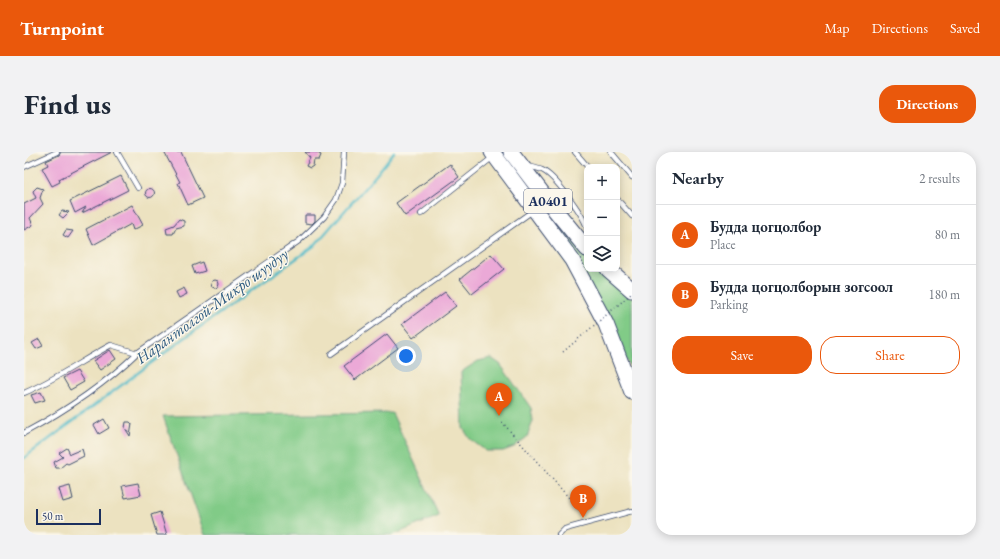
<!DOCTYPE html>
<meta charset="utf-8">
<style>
:root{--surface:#fff;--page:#f2f2f3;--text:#1f2937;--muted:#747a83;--line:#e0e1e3;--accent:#ea580c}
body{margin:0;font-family:"EB Garamond",serif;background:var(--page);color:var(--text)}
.controls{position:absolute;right:12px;top:12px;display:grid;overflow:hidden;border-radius:8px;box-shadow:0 2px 10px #0003}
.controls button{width:36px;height:36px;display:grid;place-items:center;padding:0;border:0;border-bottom:1px solid var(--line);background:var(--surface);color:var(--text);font:20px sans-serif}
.scale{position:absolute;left:12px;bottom:10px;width:65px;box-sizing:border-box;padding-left:4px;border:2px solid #1b2f5e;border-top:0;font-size:11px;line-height:14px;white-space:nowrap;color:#1b2f5e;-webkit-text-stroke:3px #fbf7ec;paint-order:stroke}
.you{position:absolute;left:382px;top:204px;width:14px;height:14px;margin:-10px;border:3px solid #fff;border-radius:50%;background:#1a73e8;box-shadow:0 0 0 6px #1a73e833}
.badge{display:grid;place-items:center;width:26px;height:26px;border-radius:50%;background:var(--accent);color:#fff;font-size:13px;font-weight:700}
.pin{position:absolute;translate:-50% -33px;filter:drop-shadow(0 1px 2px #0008)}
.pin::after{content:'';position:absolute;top:21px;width:14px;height:12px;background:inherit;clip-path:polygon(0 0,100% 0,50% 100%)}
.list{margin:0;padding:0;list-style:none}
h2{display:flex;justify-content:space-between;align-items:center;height:52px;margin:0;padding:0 16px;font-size:17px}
h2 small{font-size:13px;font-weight:400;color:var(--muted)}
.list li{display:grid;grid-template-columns:26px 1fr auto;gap:12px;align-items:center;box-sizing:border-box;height:60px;padding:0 16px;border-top:1px solid var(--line)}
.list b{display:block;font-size:15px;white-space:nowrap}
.list p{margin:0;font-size:13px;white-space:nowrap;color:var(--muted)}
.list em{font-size:13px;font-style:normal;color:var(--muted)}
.actions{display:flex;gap:8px;padding:12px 16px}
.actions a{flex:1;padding:9px 0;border:1px solid var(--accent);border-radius:16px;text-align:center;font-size:14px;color:var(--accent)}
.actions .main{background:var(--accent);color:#fff}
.icon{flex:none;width:22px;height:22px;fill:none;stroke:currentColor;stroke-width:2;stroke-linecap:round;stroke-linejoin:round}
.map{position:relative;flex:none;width:608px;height:383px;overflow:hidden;border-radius:16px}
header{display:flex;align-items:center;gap:24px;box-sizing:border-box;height:56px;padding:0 20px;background:var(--accent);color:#fff}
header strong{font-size:19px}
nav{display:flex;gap:22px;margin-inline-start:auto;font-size:14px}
.intro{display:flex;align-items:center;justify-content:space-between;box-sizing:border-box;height:96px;padding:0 24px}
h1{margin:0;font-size:28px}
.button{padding:10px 18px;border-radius:16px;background:var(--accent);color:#fff;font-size:14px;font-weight:700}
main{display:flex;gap:24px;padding:0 24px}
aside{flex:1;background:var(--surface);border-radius:16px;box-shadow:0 2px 10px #0003}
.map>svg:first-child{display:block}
.grass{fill:#81cb87;stroke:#4e7d72}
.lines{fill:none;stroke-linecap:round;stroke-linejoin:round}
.stream{stroke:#4cb9c7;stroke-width:2.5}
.building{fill:#eba9d7}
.service-casing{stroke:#3a4a6d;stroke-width:6}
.trunk-casing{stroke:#3a4a6d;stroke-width:17}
.path{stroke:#3a4a6d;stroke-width:1.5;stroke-dasharray:1 3;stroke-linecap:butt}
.service{stroke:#fff;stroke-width:4.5}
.trunk{stroke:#fff;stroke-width:15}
.path-bridge{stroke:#3a4a6d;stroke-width:1.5;stroke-dasharray:1 3;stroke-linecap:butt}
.labels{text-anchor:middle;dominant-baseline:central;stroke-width:3;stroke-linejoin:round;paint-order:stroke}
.shield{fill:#fbf7ec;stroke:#5e6b89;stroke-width:1}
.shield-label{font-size:14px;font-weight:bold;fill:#1b2f5e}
.water-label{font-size:16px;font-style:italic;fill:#2a587e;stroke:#fbf7ec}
</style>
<header>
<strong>Turnpoint</strong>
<nav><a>Map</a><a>Directions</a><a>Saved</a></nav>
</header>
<div class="intro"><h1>Find us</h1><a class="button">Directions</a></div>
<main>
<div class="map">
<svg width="608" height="383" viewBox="0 0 608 383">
<rect width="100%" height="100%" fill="#fbf7ec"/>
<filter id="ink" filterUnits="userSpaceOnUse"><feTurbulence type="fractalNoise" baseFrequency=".025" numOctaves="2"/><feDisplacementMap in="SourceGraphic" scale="8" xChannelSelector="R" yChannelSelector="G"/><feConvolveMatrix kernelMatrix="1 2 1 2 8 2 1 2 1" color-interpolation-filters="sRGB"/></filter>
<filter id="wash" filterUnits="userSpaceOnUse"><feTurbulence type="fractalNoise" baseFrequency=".012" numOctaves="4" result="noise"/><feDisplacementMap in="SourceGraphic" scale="16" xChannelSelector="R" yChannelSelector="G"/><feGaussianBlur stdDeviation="0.9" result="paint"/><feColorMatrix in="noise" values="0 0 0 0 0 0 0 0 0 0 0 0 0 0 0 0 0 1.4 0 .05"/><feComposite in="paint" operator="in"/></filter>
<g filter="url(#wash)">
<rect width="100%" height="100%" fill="#ece2c0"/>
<g class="grass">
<path d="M474,0H479L545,85L563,104V117H575L608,146V213H605Z"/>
<path d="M467,206L476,212L507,256L509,269L503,285L490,295L479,299H462L446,287L439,276L437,220L454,209Z"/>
<path d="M368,261L415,364L369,383H181L139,264Z"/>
</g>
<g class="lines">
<path class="stream" d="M0,306L162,185L290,94L352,23L370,0"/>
</g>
<g id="blocks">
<g class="building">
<path d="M37,0H88L35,27L36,30L28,34L18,16L24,13L22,9L35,3Z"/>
<path d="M140,0H157L179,46L164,53L154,31L156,30Z"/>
<path d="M281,0H292L297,3L295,8H290L289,14L286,16L282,14L286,6Z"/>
<path d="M426,12L435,25L381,64L372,51Z"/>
<path d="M97,24L104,38L58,61L62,55L51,61L46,49Z"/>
<path d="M13,35L19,37L16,46L19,52L6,66L9,73L0,78V52L12,46L9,39Z"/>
<circle cx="126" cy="41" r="4.5"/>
<path d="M108,53L119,73L109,78L107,72L69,93L62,77Z"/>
<path d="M38,59L45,60L39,66L35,63Z"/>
<path d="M281,63H291V69L288,72L281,71Z"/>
<path d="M155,67L160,69V74L152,76L149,82H143L142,76L150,73Z"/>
<path d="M42,78L49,79L44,86L39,83Z"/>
<path d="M467,102L480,117L448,142L436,127Z"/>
<path d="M178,110L181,119L171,122L168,114Z"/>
<circle cx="191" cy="132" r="4"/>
<path d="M160,136L163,142L155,146L152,140Z"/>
<path d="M421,140L432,154L389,186L378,172Z"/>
<path d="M363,182L374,196L331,228L320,214Z"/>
<path d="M15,187L19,194L12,197L8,191Z"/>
<path d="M86,198L92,207L76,218L69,209Z"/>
<path d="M53,219L60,230L46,238L39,226Z"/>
<path d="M17,240L21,248L11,251L7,243Z"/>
<path d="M80,267L85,276L75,282L70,273Z"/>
<path d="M102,270H106L108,272L106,284L101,276Z"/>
<path d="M43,296L46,302L58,297L60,304L44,312L42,311L36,316H32L30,310L39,305L35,301Z"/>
<path d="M114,331L117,343L101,346L98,334Z"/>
<path d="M46,334L49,347L39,350L35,337Z"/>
<path d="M136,360L143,383H133L127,363Z"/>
</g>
</g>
</g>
<g filter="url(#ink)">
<use href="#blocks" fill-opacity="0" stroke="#3a4a6d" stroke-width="1"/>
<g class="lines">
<defs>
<g id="service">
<path d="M93,0L114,36"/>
<path d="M551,0L564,15"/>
<path d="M587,0L608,25"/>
<path d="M503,14C507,15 513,16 518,18C531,24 559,62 563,76"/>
<path d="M0,15L33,0"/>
<path d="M593,47L608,64"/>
<path d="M397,62L469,5"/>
<path d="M307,202L510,58"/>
<path d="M0,241C31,228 57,209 87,193L113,201L275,89L300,65L312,48L318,31L320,0"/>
<path d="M0,281C41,259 79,234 113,201"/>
<path d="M535,383L541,377L608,359"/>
</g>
<g id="trunk">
<path d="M468,0L548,108L582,172L608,240"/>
<path d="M487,0L531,58L563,97"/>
<path d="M584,117L608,138"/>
</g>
</defs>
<use href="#service" class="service-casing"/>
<use href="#trunk" class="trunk-casing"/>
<path class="path" d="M478,270L561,364"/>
<use href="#service" class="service"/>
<use href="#trunk" class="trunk"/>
<path class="path-bridge" d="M539,200L608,141"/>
</g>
</g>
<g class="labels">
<rect class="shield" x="500" y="37" width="48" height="24" rx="3"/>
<g class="shield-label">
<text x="524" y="49">A0401</text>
</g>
<g class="water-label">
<text transform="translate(188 154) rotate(-36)">Нарантолгой-Микро шуудуу</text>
</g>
</g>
</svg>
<div class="controls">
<button>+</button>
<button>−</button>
<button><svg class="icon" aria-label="layers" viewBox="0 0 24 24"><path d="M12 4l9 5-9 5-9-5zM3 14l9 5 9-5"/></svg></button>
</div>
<div class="scale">50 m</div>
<div class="you"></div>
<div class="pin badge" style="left:475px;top:264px">A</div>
<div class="pin badge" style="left:559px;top:366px">B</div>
</div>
<aside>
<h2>Nearby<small>2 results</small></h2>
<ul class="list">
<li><span class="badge">A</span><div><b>Будда цогцолбор</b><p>Place</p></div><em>80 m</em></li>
<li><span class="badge">B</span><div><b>Будда цогцолборын зогсоол</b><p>Parking</p></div><em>180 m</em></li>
</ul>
<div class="actions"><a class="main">Save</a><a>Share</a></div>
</aside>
</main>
